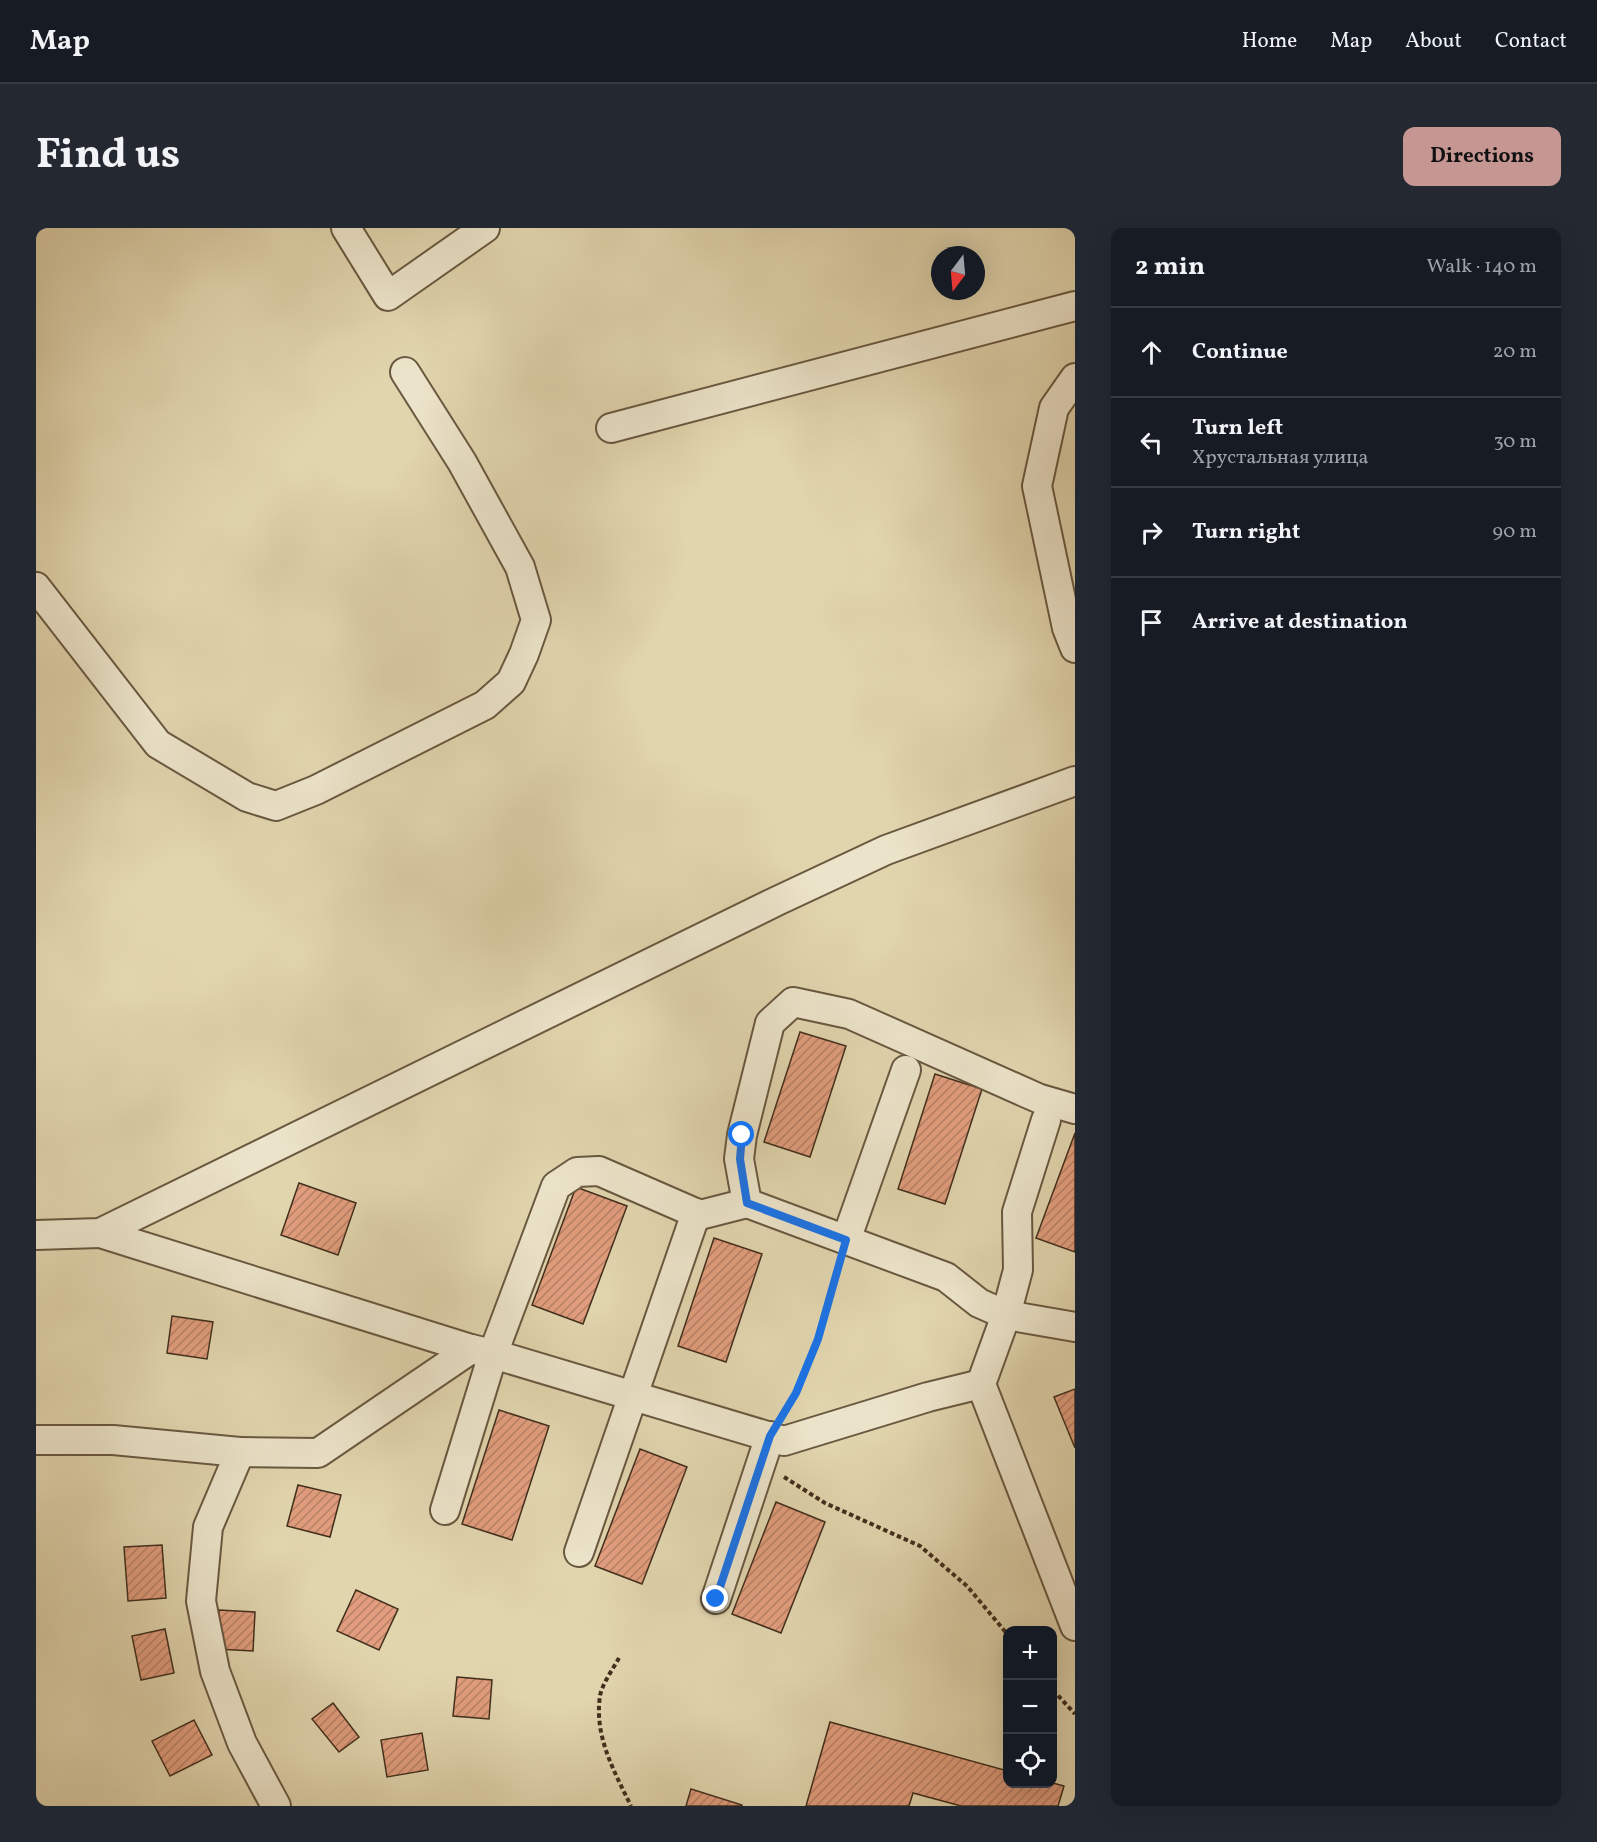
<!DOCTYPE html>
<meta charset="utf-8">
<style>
:root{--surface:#171b24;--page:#242831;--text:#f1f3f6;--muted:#9ea1a6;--line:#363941;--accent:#c59692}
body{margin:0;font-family:Vollkorn,serif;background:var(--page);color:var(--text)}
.controls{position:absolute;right:18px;bottom:18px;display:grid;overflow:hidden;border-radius:12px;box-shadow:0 6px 24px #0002}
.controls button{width:54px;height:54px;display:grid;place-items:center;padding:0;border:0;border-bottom:2px solid var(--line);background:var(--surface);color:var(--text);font:30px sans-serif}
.compass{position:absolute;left:895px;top:18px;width:54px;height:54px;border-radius:50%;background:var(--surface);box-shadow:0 6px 24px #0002;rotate:196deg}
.stop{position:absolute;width:18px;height:18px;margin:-14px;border:4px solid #1a73e8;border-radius:50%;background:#fff}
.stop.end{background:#1a73e8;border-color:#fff;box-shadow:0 2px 6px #0008}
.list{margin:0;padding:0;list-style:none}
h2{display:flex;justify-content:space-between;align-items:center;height:78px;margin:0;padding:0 24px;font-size:26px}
h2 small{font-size:20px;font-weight:400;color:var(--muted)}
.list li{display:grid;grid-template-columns:39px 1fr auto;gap:18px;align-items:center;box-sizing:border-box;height:90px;padding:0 24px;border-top:2px solid var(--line)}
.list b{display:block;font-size:22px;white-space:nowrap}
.list p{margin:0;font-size:20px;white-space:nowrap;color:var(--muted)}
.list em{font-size:20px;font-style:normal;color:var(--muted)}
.icon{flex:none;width:33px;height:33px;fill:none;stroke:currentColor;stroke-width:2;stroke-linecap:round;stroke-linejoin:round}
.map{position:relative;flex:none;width:1039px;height:1578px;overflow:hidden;border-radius:12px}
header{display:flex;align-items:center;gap:36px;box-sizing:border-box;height:84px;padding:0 30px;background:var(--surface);border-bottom:2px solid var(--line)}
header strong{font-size:28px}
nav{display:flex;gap:33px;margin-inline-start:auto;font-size:21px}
.intro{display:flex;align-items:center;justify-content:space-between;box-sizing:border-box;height:144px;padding:0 36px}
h1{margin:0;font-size:42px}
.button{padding:15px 27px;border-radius:12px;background:var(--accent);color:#111;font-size:21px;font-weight:700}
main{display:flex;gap:36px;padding:0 36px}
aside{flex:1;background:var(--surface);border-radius:12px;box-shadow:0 6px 24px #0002}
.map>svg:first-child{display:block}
.building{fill:url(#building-hatch);stroke:#412e1c;stroke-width:1.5}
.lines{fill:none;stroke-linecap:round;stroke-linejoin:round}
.minor-casing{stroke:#695840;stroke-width:32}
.path{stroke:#412e1c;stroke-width:4;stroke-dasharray:4.5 3;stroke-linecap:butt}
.minor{stroke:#ece4ca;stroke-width:28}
.route{stroke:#1a73e8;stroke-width:8}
</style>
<header>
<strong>Map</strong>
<nav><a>Home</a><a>Map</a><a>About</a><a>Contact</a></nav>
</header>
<div class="intro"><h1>Find us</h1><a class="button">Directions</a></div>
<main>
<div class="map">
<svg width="1039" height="1578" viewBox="0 0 1039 1578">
<defs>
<pattern id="building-hatch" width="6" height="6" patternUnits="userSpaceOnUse" patternTransform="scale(1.5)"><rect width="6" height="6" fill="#e19d7d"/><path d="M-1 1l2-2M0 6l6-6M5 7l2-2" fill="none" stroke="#b88066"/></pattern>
</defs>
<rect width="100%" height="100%" fill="#e1d5ae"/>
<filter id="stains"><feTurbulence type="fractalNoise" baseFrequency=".00333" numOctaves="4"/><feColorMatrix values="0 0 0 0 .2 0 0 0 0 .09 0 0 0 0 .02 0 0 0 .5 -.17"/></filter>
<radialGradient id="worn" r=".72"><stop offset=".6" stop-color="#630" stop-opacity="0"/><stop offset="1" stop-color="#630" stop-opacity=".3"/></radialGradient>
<g class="building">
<path d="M764,804L810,818L774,929L728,914Z"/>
<path d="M899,846L946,861L909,976L862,961Z"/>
<path d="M1039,905V1024L1000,1010Z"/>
<path d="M263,955L320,975L302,1027L245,1007Z"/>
<path d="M540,959L591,978L547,1096L496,1077Z"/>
<path d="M678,1010L726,1026L690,1134L642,1118Z"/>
<path d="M136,1088L177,1094L171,1131L131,1125Z"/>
<path d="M1039,1161V1220L1018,1169Z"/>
<path d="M463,1182L513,1198L476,1312L426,1296Z"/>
<path d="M604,1221L651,1239L606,1356L559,1338Z"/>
<path d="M262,1257L305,1267L294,1309L251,1298Z"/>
<path d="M740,1274L789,1294L745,1405L696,1386Z"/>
<path d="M126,1317L130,1370L92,1373L88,1319Z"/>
<path d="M320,1362L362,1381L343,1422L301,1403Z"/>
<path d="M183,1382L219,1384L217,1423L181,1421Z"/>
<path d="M129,1401L138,1445L105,1452L96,1408Z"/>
<path d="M421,1449L456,1452L453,1491L417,1488Z"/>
<path d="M297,1475L323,1509L303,1524L276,1491Z"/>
<path d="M158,1492L176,1527L134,1548L116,1513Z"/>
<path d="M794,1494L972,1543V1556L1017,1555L1028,1558L1022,1578H925L877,1565L873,1578H770Z"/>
<path d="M386,1505L392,1542L351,1549L345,1512Z"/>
<path d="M655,1561L706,1577V1578H650Z"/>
</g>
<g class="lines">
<defs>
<g id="minor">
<path d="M310,0L352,68L449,0"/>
<path d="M1039,150L1018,180L1001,258L1031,400L1039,420"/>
<path d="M575,200L1039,78"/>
<path d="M0,359L122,516L211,569L240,578L280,562L449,477L475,454L488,426L500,392L484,339L426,234L369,144"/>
<path d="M1010,892L981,984L982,1042L970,1087L945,1156L1039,1398"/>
<path d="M711,975L703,931L706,907L734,795L757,774L813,786L1004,871L1039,881"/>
<path d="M711,975L910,1049L943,1075L970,1087L1039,1099"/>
<path d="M64,1005L435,1121L457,1126L748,1213L892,1169L945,1156"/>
<path d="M0,1007L64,1005L741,673L850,622L1039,553"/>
<path d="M810,1012L870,842"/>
<path d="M0,1212H77L204,1224"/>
<path d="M409,1282L457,1126L520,958L541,944L563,943L664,987L711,975"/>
<path d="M543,1324L660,985"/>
<path d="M680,1371L734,1208"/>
<path d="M240,1578L206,1515L179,1443L165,1373L172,1299L204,1224L282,1225L435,1121"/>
</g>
</defs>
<use href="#minor" class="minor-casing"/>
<g class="path">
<path d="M749,1183C775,1138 789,1089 803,1039"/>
<path d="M748,1249L789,1275L884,1318L931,1358L972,1407"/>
<path d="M583,1430C577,1441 566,1456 564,1468C558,1508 578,1543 595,1578"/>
<path d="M1017,1462L1039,1486"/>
</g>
<use href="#minor" class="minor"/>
</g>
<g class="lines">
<path class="route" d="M680,1371L734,1208L760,1165L782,1111L810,1012L711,975L704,931L706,907"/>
</g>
<rect width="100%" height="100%" filter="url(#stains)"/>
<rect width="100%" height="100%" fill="url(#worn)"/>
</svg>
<div class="controls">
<button>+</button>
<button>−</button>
<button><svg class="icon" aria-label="locate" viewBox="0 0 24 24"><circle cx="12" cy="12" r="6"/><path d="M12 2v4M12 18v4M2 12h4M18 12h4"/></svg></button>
</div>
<svg class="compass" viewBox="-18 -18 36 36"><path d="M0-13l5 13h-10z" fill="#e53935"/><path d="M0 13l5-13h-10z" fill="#9ea1a6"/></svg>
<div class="stop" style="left:706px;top:907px"></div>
<div class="stop end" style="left:680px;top:1371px"></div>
</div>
<aside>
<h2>2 min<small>Walk · 140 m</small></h2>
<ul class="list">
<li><svg class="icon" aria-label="ahead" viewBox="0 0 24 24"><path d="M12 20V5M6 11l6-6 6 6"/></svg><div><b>Continue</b></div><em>20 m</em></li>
<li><svg class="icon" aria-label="left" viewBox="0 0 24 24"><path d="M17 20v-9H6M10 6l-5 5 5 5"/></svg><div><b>Turn left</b><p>Хрустальная улица</p></div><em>30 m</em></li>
<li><svg class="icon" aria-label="right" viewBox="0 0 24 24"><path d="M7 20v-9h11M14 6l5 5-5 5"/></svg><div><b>Turn right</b></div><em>90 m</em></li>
<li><svg class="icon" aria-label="arrive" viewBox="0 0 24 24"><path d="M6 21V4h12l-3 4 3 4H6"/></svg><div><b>Arrive at destination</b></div></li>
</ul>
</aside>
</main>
